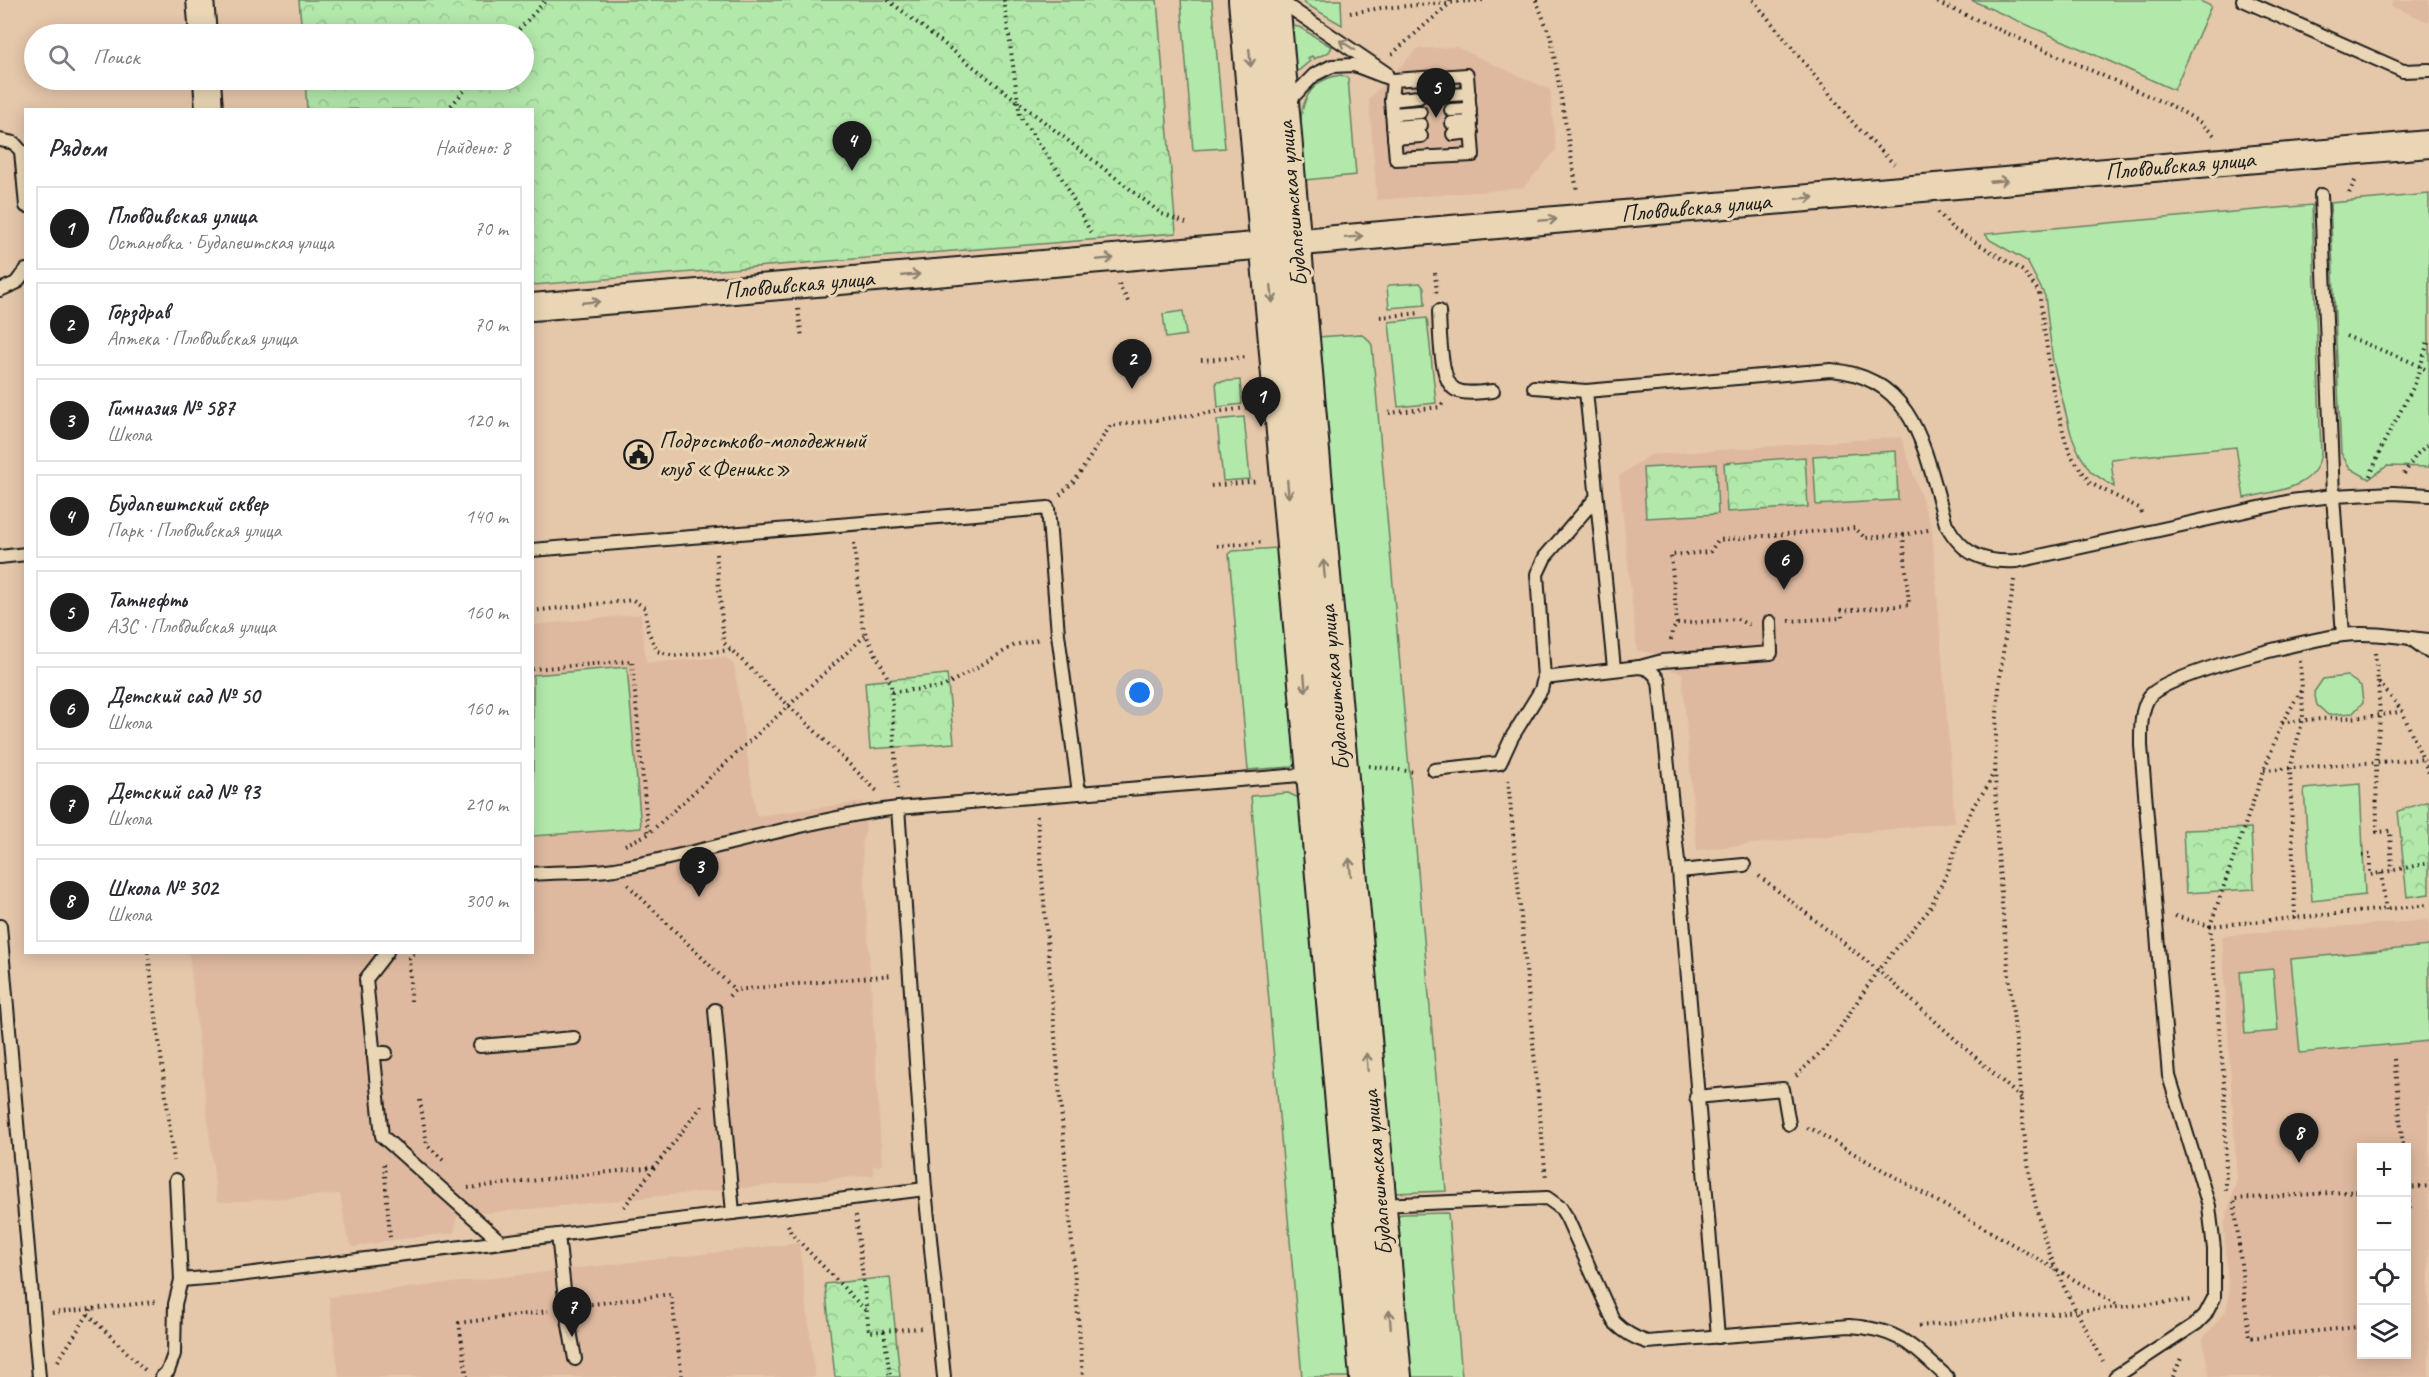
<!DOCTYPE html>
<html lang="ru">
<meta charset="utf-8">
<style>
:root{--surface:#fff;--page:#f7f7f7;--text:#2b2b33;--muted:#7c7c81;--line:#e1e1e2;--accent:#1c1c1c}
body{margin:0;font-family:Caveat,sans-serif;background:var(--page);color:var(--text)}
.controls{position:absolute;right:18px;bottom:18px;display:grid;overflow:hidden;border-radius:0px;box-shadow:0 3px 15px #0003}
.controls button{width:54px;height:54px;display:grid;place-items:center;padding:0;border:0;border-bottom:2px solid var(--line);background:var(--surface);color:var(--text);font:30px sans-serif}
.you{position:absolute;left:1140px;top:693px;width:21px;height:21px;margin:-15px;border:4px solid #fff;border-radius:50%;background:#1a73e8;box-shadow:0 0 0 9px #1a73e833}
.badge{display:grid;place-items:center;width:39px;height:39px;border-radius:50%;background:var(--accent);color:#fff;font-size:20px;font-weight:700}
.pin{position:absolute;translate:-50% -50px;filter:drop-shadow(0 2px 3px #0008)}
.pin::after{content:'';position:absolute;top:32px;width:21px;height:18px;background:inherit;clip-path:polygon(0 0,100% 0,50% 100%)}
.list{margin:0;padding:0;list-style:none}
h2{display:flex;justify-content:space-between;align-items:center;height:78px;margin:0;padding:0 24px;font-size:26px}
h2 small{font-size:20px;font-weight:400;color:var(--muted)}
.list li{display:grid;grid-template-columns:39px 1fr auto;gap:18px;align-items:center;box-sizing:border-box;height:84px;margin:0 12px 12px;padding:0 12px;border:2px solid var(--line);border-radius:0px}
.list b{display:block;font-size:22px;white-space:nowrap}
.list p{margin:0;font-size:20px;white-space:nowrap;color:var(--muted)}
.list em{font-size:20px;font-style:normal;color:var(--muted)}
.icon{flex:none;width:33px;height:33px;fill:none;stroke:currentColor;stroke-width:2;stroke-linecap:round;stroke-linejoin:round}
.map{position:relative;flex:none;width:2429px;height:1377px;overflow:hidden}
.search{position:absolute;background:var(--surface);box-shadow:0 3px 15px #0003;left:24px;top:24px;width:510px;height:66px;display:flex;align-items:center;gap:15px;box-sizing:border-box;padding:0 21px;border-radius:33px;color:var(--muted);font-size:22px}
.panel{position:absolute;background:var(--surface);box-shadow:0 3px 15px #0003;left:24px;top:108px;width:510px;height:846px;border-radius:0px}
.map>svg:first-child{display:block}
.built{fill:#deb99f;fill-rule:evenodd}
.green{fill:#b2e8aa;stroke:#678263;stroke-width:1.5}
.park{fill:url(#park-crowns);stroke:#678263;stroke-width:1.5}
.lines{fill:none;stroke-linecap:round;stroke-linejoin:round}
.service-casing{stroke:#1c1c1c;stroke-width:16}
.minor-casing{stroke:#1c1c1c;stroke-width:30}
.tertiary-casing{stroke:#1c1c1c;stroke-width:36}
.path{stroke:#1c1c1c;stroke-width:4;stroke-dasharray:1.5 4.5;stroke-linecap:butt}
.service{stroke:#ead6b4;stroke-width:12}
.minor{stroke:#ead6b4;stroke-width:26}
.tertiary{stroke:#ead6b4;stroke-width:32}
.oneway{stroke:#8d8270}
.labels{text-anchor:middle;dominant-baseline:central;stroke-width:6;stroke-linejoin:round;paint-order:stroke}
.street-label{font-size:24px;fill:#1c1c1c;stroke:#ead6b4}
.poi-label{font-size:24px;fill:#1c1c1c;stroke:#ead6b4;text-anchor:start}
</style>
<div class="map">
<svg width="2429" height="1377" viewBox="0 0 2429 1377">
<defs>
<pattern id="park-crowns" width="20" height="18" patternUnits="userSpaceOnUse" patternTransform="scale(1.5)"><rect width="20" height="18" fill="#b2e8aa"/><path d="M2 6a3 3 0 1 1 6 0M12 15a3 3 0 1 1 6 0" fill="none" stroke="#98c692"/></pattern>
</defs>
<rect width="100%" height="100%" fill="#e5c7aa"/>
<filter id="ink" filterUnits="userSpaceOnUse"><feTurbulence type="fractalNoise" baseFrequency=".0167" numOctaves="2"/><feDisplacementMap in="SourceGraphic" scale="12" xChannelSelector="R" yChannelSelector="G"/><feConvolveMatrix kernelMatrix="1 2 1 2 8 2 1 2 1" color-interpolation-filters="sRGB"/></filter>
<g filter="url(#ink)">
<g class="built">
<path d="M2394,0H2429V22L2391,6Z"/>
<path d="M1456,47L1550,90L1556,150L1523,188L1377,200L1369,99L1417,49Z"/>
<path d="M1901,437L1932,529L1955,822L1697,850L1682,673L1669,670L1659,654L1637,651L1619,476L1650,455Z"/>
<path d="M641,614L646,663L726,657L734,665L756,816L863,802L866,829L862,842L882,1165L873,1166L874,1175L487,1213H467L457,1217L454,1233L391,1240L353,1247L347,1236L340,1194L227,1202L217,1201L189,953L532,952L533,625Z"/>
<path d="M2429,920V1377H2209L2203,1338L2226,1311L2229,1297L2224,1226L2237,1179L2222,936ZM2362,1148H2406V1354H2362Z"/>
<path d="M799,1243L815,1377H339L329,1297Z"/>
</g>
<g class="green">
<path d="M1181,0H1212L1225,148L1193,150Z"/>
<path d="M1302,0H1341L1342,25L1304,3Z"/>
<path d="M1971,0H2198L2211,6L2174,90Z"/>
<path d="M1293,26L1299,27L1332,47L1329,52L1314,59L1312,56L1308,58L1310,61L1298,71L1294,68L1291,29Z"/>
<path d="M1341,75L1348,78L1356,175L1305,180C1301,143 1287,82 1341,75Z"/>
<path d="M2429,194V467L2387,466L2369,479L2350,468L2341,453L2330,203Z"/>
<path d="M2312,205L2321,452C2317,490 2274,491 2244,498L2236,447L2111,459L2114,487L2091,472L2080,455L2071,434L2053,362L2045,296L2027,261L1990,240L1985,234Z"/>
<path d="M1420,283L1424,288L1425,305L1389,308L1387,287L1390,285Z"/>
<path d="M1183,311L1186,335L1166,338L1163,314Z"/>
<path d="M1427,318L1436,403L1398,407L1389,322Z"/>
<path d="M1360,334L1367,338L1372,345L1446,1191L1394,1193L1318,337Z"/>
<path d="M1240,380L1242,404L1218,407L1216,382Z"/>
<path d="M1244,417L1250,479L1223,481L1217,420Z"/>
<path d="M1278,548L1297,762L1291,767L1248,770L1229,554L1233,551Z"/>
<path d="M627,667L641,828L533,836V675Z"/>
<path d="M2347,676L2361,686L2363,702L2353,713L2328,715L2317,705L2314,692L2323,679Z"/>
<path d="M2360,784L2365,895L2312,901L2304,789Z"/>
<path d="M1288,793L1301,799L1352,1377H1302L1251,796Z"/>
<path d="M2429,946V1041L2300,1053L2291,959Z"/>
<path d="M2273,969L2278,1031L2245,1034L2240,972Z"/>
<path d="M1448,1213L1462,1377H1411L1396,1216L1402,1214Z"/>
</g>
<g class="park">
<path d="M299,0H1157L1176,233L533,285L532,110L307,109L305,80H524V34H302Z"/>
<path d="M1896,451L1898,500L1816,505L1813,456Z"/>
<path d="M1805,457L1808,507L1727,512L1724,463Z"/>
<path d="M1716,464L1718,514L1646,518L1643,468Z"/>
<path d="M947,674L954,743L870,749L865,682Z"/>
<path d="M2429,801V894L2407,897L2398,811Z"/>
<path d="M2251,828L2254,889L2186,893L2183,830Z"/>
<path d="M890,1277L900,1377H835L825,1284Z"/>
</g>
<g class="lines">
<defs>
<g id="service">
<path d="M1279,0L1386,73"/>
<path d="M2243,0L2403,71L2429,70"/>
<path d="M1450,95L1469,94"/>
<path d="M1391,100L1419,97"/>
<path d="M1287,103L1314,75L1332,66L1354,65L1393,80L1467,75L1473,155L1396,159L1391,100L1393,80"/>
<path d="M1451,110L1470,109"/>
<path d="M1392,114L1420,112"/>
<path d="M1452,123L1471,122"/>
<path d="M1393,127L1421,125"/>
<path d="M1453,134L1472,132"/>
<path d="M1394,138L1421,136"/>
<path d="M0,140L14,143L21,151L26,206"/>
<path d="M2321,195L2333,496L2393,493L2429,495"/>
<path d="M0,290L16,283L26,270"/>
<path d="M1439,311C1440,329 1439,382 1456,390C1467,395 1481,392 1493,391"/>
<path d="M1534,387L1586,391"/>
<path d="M1596,498L1545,557L1537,574L1544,678L1639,667C1650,668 1654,673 1659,681L1679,871L1718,1337"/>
<path d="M532,550L1048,508L1058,634L1079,793L1313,774"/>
<path d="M0,557L26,554"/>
<path d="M2410,638L2429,652"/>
<path d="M1640,667L1662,661L1771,653L1770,622"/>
<path d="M1614,668L1586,391L1831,370C1918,377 1925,455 1946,524C1963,555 1983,563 2017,561L2291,501L2333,496L2343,635"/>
<path d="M1434,770L1500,763L1512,737L1541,690L1544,678"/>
<path d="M1679,871L1744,865"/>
<path d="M532,874C560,872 588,873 615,869C710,852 802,820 898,808"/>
<path d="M0,926L39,1377"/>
<path d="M387,952L366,979L382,1136L501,1242"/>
<path d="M715,1010L733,1213"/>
<path d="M480,1046L574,1038"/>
<path d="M373,1053H386"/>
<path d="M1696,1097L1783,1089L1789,1124"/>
<path d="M1379,1205L1547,1198L1561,1208L1567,1218L1614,1322C1624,1332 1633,1338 1647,1342L1849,1326C1899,1329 1911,1345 1947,1377"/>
<path d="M558,1235L566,1308L575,1359"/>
<path d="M181,1280L230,1276L925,1189"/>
<path d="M162,1377L168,1371L174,1354L175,1304L181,1280L176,1180"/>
<path d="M944,1377L925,1189L898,808L1079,793"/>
<path d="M2115,1377L2197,1323L2205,1315L2214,1298V1249L2209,1206L2169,1076L2141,746C2141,731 2140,711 2149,697C2165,674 2310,639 2343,635C2372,632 2400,637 2429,640"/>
</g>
<g id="minor">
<path d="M200,0L203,34"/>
<path d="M207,80L209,110"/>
<path d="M532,307L1267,245L2429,144"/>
</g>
<g id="tertiary">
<path d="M1245,0L1366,1377"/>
<path d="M1273,0L1395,1377"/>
</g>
</defs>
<use href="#service" class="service-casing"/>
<use href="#minor" class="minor-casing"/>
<use href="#tertiary" class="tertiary-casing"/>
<g class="path">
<path d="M888,0L1162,214L1186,223"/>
<path d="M1004,0L1020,116L1058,171L1091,233"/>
<path d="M1536,0L1551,38L1577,191"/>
<path d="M1753,0L1855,125L1894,164"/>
<path d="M1932,0L2176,108L2201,123L2214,135"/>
<path d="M1350,13L1381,8L1484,0"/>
<path d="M515,34L546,0"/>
<path d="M1392,54L1449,4L1450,0"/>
<path d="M447,110L474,80"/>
<path d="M2349,193L2357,177"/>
<path d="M1938,212L1952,228L2023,271L2039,292L2053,391L2066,443L2073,458L2090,483L2139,508L2142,516"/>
<path d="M1435,273L1437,294"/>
<path d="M1119,284L1129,303"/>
<path d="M798,309L802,338"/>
<path d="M1380,317L1421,313"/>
<path d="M2346,336L2409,361L2429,371"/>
<path d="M1201,360L1248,357"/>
<path d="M1389,413L1440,407L1443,403"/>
<path d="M2404,474L2417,454L2429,443"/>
<path d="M2370,476L2383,444L2414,386L2429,339"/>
<path d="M1211,486L1258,481"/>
<path d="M1060,495L1076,479L1110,426L1253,407"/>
<path d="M1903,535L1928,530"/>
<path d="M854,543L862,623L866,635L891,684L897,789"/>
<path d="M1217,546L1264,542"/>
<path d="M716,554L724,643L878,792"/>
<path d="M2014,580C2009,616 2002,652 1999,688C1988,805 2004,925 2016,1041C2022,1108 2025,1179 2046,1243C2059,1284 2084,1323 2103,1361"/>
<path d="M532,611L633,600L645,608L648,631L657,651L674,656L731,650"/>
<path d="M1677,624L1671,555L1710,552L1718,540L1855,528L1865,538L1903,535L1909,605L1841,611L1842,618L1789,621"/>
<path d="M1671,640L1672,631L1677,624L1737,619L1747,624H1752"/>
<path d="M2375,653L2378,681L2402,711L2429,773"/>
<path d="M2300,661L2302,689L2282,723L2264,770L2210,926L2429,905"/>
<path d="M532,669L632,661L648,834"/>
<path d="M2378,681L2380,716L2376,763L2377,832L2390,831L2392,871"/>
<path d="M892,692L943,687L1015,645L1040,639"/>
<path d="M2282,723C2322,716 2362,721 2402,711"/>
<path d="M1369,766L1415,772"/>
<path d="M2264,770L2423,759"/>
<path d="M1508,780L1546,1179"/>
<path d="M1037,816L1083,1377"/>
<path d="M625,845L648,834L866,635"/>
<path d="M2362,855L2370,854V875L2429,863"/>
<path d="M2381,873L2386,910"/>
<path d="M1759,876L1878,970L2021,1098"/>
<path d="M628,885L735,990"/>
<path d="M2175,916L2210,926L2225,1094L2226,1191"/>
<path d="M2295,919L2290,768L2303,719L2302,691"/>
<path d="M148,952L174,1161"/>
<path d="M729,996L735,990L892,975"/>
<path d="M411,1001L409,958L418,952"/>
<path d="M2394,1059L2403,1148"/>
<path d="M1796,1076L1830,1043L1878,970L1929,910L1948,871L1961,833L1974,805L1987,787L1995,769"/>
<path d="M420,1100L427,1145L444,1161"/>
<path d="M1807,1128L1813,1130L2120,1306"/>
<path d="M384,1164L390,1237"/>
<path d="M2406,1183L2410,1209"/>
<path d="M468,1188L654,1167"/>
<path d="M2407,1188L2429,1186"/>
<path d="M624,1207L704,1103"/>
<path d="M856,1215L869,1332L921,1328"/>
<path d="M788,1225L791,1233L867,1312"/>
<path d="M2239,1245L2249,1338L2357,1327"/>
<path d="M2239,1245L2234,1199L2362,1191"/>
<path d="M585,1305L671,1294L682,1377"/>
<path d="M52,1313L155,1302"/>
<path d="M88,1314L145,1370"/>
<path d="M1919,1326L2192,1300"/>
<path d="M884,1331L890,1377"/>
<path d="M58,1361L92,1308"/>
<path d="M467,1377L459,1323L548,1311"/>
<path d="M2173,1377L2181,1358"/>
</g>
<use href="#service" class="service"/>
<use href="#minor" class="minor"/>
<use href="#tertiary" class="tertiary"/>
</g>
<defs><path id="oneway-shaft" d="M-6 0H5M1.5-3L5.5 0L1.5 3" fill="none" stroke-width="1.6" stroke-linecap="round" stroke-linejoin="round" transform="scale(1.5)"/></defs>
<g class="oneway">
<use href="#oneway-shaft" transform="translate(1347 45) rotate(-148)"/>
<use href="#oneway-shaft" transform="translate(1250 58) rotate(85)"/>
<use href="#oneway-shaft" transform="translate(1999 181) rotate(-5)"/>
<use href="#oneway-shaft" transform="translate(1805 198) rotate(-5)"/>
<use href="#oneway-shaft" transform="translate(1548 220) rotate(-5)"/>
<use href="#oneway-shaft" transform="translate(1354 237) rotate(-5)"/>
<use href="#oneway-shaft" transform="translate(1105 259) rotate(-5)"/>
<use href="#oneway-shaft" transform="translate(911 275) rotate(-5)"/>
<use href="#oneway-shaft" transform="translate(1272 294) rotate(85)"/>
<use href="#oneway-shaft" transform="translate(591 302) rotate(-5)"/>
<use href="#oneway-shaft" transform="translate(1288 489) rotate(85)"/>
<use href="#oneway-shaft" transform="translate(1324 569) rotate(-95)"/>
<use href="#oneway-shaft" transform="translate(1305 683) rotate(85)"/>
<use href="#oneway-shaft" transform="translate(1350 867) rotate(-95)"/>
<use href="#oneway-shaft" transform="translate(1367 1062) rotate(-95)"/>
<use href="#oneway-shaft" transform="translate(1390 1319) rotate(-95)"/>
</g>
</g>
<defs>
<symbol id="civic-ring" viewBox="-11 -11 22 22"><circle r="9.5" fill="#ead6b4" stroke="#1c1c1c" stroke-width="1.5"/><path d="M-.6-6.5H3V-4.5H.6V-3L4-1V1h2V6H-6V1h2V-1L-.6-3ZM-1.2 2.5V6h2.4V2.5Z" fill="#1c1c1c"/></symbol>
</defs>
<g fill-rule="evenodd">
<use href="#civic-ring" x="622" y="438" width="33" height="33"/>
</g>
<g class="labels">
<g class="street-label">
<text transform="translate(2180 165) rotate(-5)">Пловдивская улица</text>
<text transform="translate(1292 204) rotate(-95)">Будапештская улица</text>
<text transform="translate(1696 207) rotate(-5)">Пловдивская улица</text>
<text transform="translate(799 284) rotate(-5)">Пловдивская улица</text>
<text transform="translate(1334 688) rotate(-95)">Будапештская улица</text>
<text transform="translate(1377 1173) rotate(-95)">Будапештская улица</text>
</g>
<g class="poi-label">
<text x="659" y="440">Подростково-молодежный<tspan x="659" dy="28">клуб «Феникс»</tspan></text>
</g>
</g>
</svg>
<div class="controls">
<button>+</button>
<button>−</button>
<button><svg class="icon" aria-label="locate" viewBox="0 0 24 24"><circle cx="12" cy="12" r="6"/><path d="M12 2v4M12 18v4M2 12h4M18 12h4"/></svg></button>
<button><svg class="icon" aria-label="layers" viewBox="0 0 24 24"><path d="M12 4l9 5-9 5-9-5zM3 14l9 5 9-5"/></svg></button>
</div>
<div class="you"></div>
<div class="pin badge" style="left:1261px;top:427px">1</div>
<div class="pin badge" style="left:1132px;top:389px">2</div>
<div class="pin badge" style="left:699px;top:897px">3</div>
<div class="pin badge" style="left:852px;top:171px">4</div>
<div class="pin badge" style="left:1436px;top:118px">5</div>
<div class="pin badge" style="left:1784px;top:590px">6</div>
<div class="pin badge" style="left:572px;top:1337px">7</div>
<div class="pin badge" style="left:2299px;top:1163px">8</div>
<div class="search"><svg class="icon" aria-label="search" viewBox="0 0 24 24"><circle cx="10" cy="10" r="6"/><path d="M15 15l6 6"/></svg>Поиск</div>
<section class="panel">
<h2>Рядом<small>Найдено: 8</small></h2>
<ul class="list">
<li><span class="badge">1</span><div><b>Пловдивская улица</b><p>Остановка · Будапештская улица</p></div><em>70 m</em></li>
<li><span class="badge">2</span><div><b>Горздрав</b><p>Аптека · Пловдивская улица</p></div><em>70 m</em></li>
<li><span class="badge">3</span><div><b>Гимназия № 587</b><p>Школа</p></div><em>120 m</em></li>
<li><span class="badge">4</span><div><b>Будапештский сквер</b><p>Парк · Пловдивская улица</p></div><em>140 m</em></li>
<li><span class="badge">5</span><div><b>Татнефть</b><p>АЗС · Пловдивская улица</p></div><em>160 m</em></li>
<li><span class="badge">6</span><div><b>Детский сад № 50</b><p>Школа</p></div><em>160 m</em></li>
<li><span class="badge">7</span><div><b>Детский сад № 93</b><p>Школа</p></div><em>210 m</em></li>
<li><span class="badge">8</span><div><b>Школа № 302</b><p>Школа</p></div><em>300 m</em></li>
</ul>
</section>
</div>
